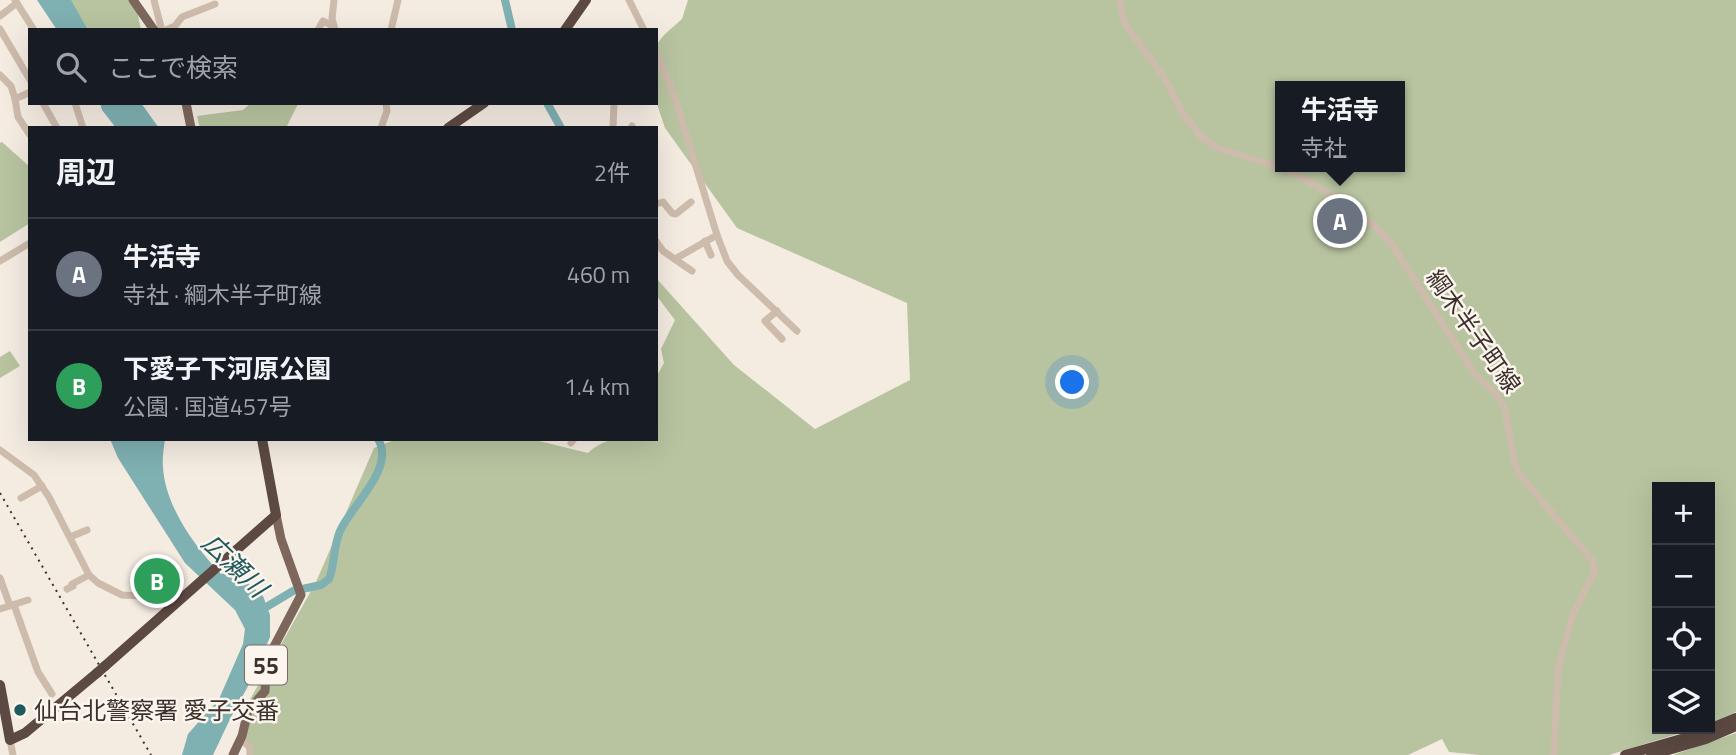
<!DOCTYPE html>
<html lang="ja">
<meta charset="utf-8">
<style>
:root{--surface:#171b24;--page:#20242c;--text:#f1f3f6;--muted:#9ea1a6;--line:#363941;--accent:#2563eb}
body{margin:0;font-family:"Titillium Web","Noto Sans JP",sans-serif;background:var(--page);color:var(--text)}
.controls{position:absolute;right:21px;bottom:21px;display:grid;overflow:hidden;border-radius:0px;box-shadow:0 7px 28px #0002}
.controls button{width:63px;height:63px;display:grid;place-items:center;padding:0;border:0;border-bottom:2px solid var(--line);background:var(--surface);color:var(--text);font:35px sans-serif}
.you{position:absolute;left:1073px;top:383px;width:24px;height:24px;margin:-18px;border:5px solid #fff;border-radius:50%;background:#1a73e8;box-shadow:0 0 0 10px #1a73e833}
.badge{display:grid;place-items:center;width:46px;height:46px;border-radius:50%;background:var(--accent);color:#fff;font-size:23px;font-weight:700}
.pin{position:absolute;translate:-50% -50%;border:4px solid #fff;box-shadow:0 2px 7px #0006}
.popup{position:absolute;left:1275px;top:81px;width:130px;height:91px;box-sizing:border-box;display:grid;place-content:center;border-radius:0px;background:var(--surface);filter:drop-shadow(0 2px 5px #0005);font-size:23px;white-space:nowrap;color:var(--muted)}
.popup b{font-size:26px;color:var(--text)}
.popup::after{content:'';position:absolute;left:50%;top:100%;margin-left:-14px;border:14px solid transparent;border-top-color:var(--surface)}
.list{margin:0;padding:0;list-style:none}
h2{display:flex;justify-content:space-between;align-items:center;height:91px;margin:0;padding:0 28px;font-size:30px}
h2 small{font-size:23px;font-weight:400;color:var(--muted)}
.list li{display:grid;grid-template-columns:46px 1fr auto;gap:21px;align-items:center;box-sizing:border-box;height:112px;padding:0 28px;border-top:2px solid var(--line)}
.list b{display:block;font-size:26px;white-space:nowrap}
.list p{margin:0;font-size:23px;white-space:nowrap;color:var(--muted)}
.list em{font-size:23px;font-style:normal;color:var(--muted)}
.icon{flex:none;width:38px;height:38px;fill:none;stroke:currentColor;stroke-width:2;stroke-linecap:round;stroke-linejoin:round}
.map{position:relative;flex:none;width:1736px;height:755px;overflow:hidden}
.search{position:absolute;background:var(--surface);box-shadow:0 7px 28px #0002;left:28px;top:28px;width:630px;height:77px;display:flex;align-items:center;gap:18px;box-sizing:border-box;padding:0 24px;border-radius:0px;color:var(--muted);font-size:26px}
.panel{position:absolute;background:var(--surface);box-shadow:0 7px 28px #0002;left:28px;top:126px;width:630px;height:315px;border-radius:0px}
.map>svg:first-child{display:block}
.green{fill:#b8c4a0;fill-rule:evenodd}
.water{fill:#7fb0b2}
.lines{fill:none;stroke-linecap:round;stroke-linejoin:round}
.river{stroke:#7fb0b2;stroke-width:8}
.minor{stroke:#cdbbac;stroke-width:7}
.major{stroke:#7d675c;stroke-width:9}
.highway{stroke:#5c4a42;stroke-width:10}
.rail{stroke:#3b302b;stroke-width:2;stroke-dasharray:2 5;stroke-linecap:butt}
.highway-bridge{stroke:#5c4a42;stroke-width:10}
.poi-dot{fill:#1f5a5e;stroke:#fbf5ee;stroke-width:2.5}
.labels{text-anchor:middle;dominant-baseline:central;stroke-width:5;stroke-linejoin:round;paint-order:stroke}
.shield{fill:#fbf5ee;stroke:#756b66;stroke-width:2}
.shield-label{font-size:23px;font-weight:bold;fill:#3b302b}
.street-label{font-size:24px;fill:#3b302b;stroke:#fbf5ee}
.poi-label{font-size:24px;fill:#3b302b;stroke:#fbf5ee;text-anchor:start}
.water-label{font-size:26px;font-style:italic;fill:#1f5a5e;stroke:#fbf5ee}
</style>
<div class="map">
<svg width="1736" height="755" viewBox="0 0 1736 755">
<rect width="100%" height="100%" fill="#f4ebe1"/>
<g class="green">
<path d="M57,0H135L141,30H89Z"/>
<path d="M688,0H1736V712L1710,723V487H1657V729H1693L1609,755H1480L1449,752L1442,739L1408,755H247L243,712L316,582L374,448L397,439H531L588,453C609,433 629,439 656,439V377L664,363L661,349L675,320L656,295V278L734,365L815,429L910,380L907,303L737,228L665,128L656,101V45L665,34L682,19ZM1280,86H1400V167H1280Z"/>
<path d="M251,103L298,104L286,128H200L197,116L243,110Z"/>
<path d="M2,142L30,167V223L0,242V143Z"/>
<path d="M10,351L20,366L0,378V357Z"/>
<path d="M1736,733V755H1673Z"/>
</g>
<g class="water">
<path d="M37,0H71L88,30H57Z"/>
<path d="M100,103H141L159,128H116L102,110Z"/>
<path d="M110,439H165C164,448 162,458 163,467C165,506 195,547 221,574L234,571L263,596L270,615V637L252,679L231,717L213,755H182L188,734L219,699L243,644L245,629L235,610L185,563L118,458Z"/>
</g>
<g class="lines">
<g class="river">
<path d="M505,0L512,30"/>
<path d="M547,103L561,128"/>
<path d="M258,612L293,591L321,585L329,579C335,564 333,547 340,531C351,506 396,468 378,439"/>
</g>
<g class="minor">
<path d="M15,0L34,30"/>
<path d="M154,0L161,27L160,30"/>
<path d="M334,0L332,18L335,30"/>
<path d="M629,0L644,30"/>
<path d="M1120,0L1123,19L1129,30L1164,77L1184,115L1201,137L1217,148L1280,167"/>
<path d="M0,16L17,3"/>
<path d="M0,29L30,80"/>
<path d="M166,30L175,26L182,17L215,4"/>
<path d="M318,30L323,21L333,26"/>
<path d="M391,30L398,0"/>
<path d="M656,53L673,92L717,235L727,261L738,275L797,331"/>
<path d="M0,75L11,86L15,99"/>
<path d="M30,92L15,99L18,117L30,135"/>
<path d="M43,103L57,128"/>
<path d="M75,103L83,128"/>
<path d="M381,128L387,111L386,103"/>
<path d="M613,128L614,103"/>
<path d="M631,128L632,126"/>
<path d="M1281,167C1319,187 1363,210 1391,243L1474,373L1498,396L1505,410L1514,461L1519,474L1592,560L1595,571L1573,614L1558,669L1554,755"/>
<path d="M656,204L663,202L672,213L676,214L691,202"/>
<path d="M656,241L663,251L692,271"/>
<path d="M705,241L711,255"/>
<path d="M675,259L717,235"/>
<path d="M0,261L30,243"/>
<path d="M777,311L765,321L782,339"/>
<path d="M571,443L574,439"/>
<path d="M0,450L34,475L49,497L89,575L98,583L122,595L162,597L169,608"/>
<path d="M21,498L42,486"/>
<path d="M70,537L87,530"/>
<path d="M0,578L10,606L0,609"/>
<path d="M67,589L73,586L72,584L89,575"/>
<path d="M12,605L28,600"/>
<path d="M14,605L38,672L52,694"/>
<path d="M10,740L13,755"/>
<path d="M241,740L250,747V755"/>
</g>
<g class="major">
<path d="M133,0L154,30"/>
<path d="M186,103L191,128"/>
<path d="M233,755L242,736L248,711L265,691L267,660L301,595L281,539L276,515"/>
</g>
<g class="highway">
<path d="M565,30L586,0"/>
<path d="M448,128L484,103"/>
<path d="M105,666L276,515L262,439"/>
<path d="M0,685L10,740L25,733L97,673"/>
<path d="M1625,755L1692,736L1736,718"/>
<path d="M1651,755L1706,739L1736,726"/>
</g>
<path class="rail" d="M0,493L151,755"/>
<path class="highway-bridge" d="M97,673L105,666"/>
</g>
<circle class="poi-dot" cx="20" cy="710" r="7"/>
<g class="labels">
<rect class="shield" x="245" y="645.5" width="42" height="39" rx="5"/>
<g class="shield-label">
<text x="266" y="665">55</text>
</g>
<g class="street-label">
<text transform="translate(1474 331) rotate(55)">綱木半子町線</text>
</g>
<g class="poi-label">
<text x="34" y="710">仙台北警察署 愛子交番</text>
</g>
<g class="water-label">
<text transform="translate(235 565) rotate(44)">広瀬川</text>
</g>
</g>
</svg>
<div class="controls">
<button>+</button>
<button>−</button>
<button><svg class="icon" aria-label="locate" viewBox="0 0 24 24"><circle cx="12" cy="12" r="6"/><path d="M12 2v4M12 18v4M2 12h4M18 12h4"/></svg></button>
<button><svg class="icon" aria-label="layers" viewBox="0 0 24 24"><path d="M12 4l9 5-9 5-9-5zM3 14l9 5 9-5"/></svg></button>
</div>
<div class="you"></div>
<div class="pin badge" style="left:1340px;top:221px;background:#6b7280">A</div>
<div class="popup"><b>牛活寺</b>寺社</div>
<div class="pin badge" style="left:157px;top:581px;background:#2e9e5b">B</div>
<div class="search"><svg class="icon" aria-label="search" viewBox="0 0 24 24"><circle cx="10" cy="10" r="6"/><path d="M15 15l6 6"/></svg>ここで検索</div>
<section class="panel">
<h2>周辺<small>2件</small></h2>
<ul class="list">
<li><span class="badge" style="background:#6b7280">A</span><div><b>牛活寺</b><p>寺社 · 綱木半子町線</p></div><em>460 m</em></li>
<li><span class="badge" style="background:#2e9e5b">B</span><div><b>下愛子下河原公園</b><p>公園 · 国道457号</p></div><em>1.4 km</em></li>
</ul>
</section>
</div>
